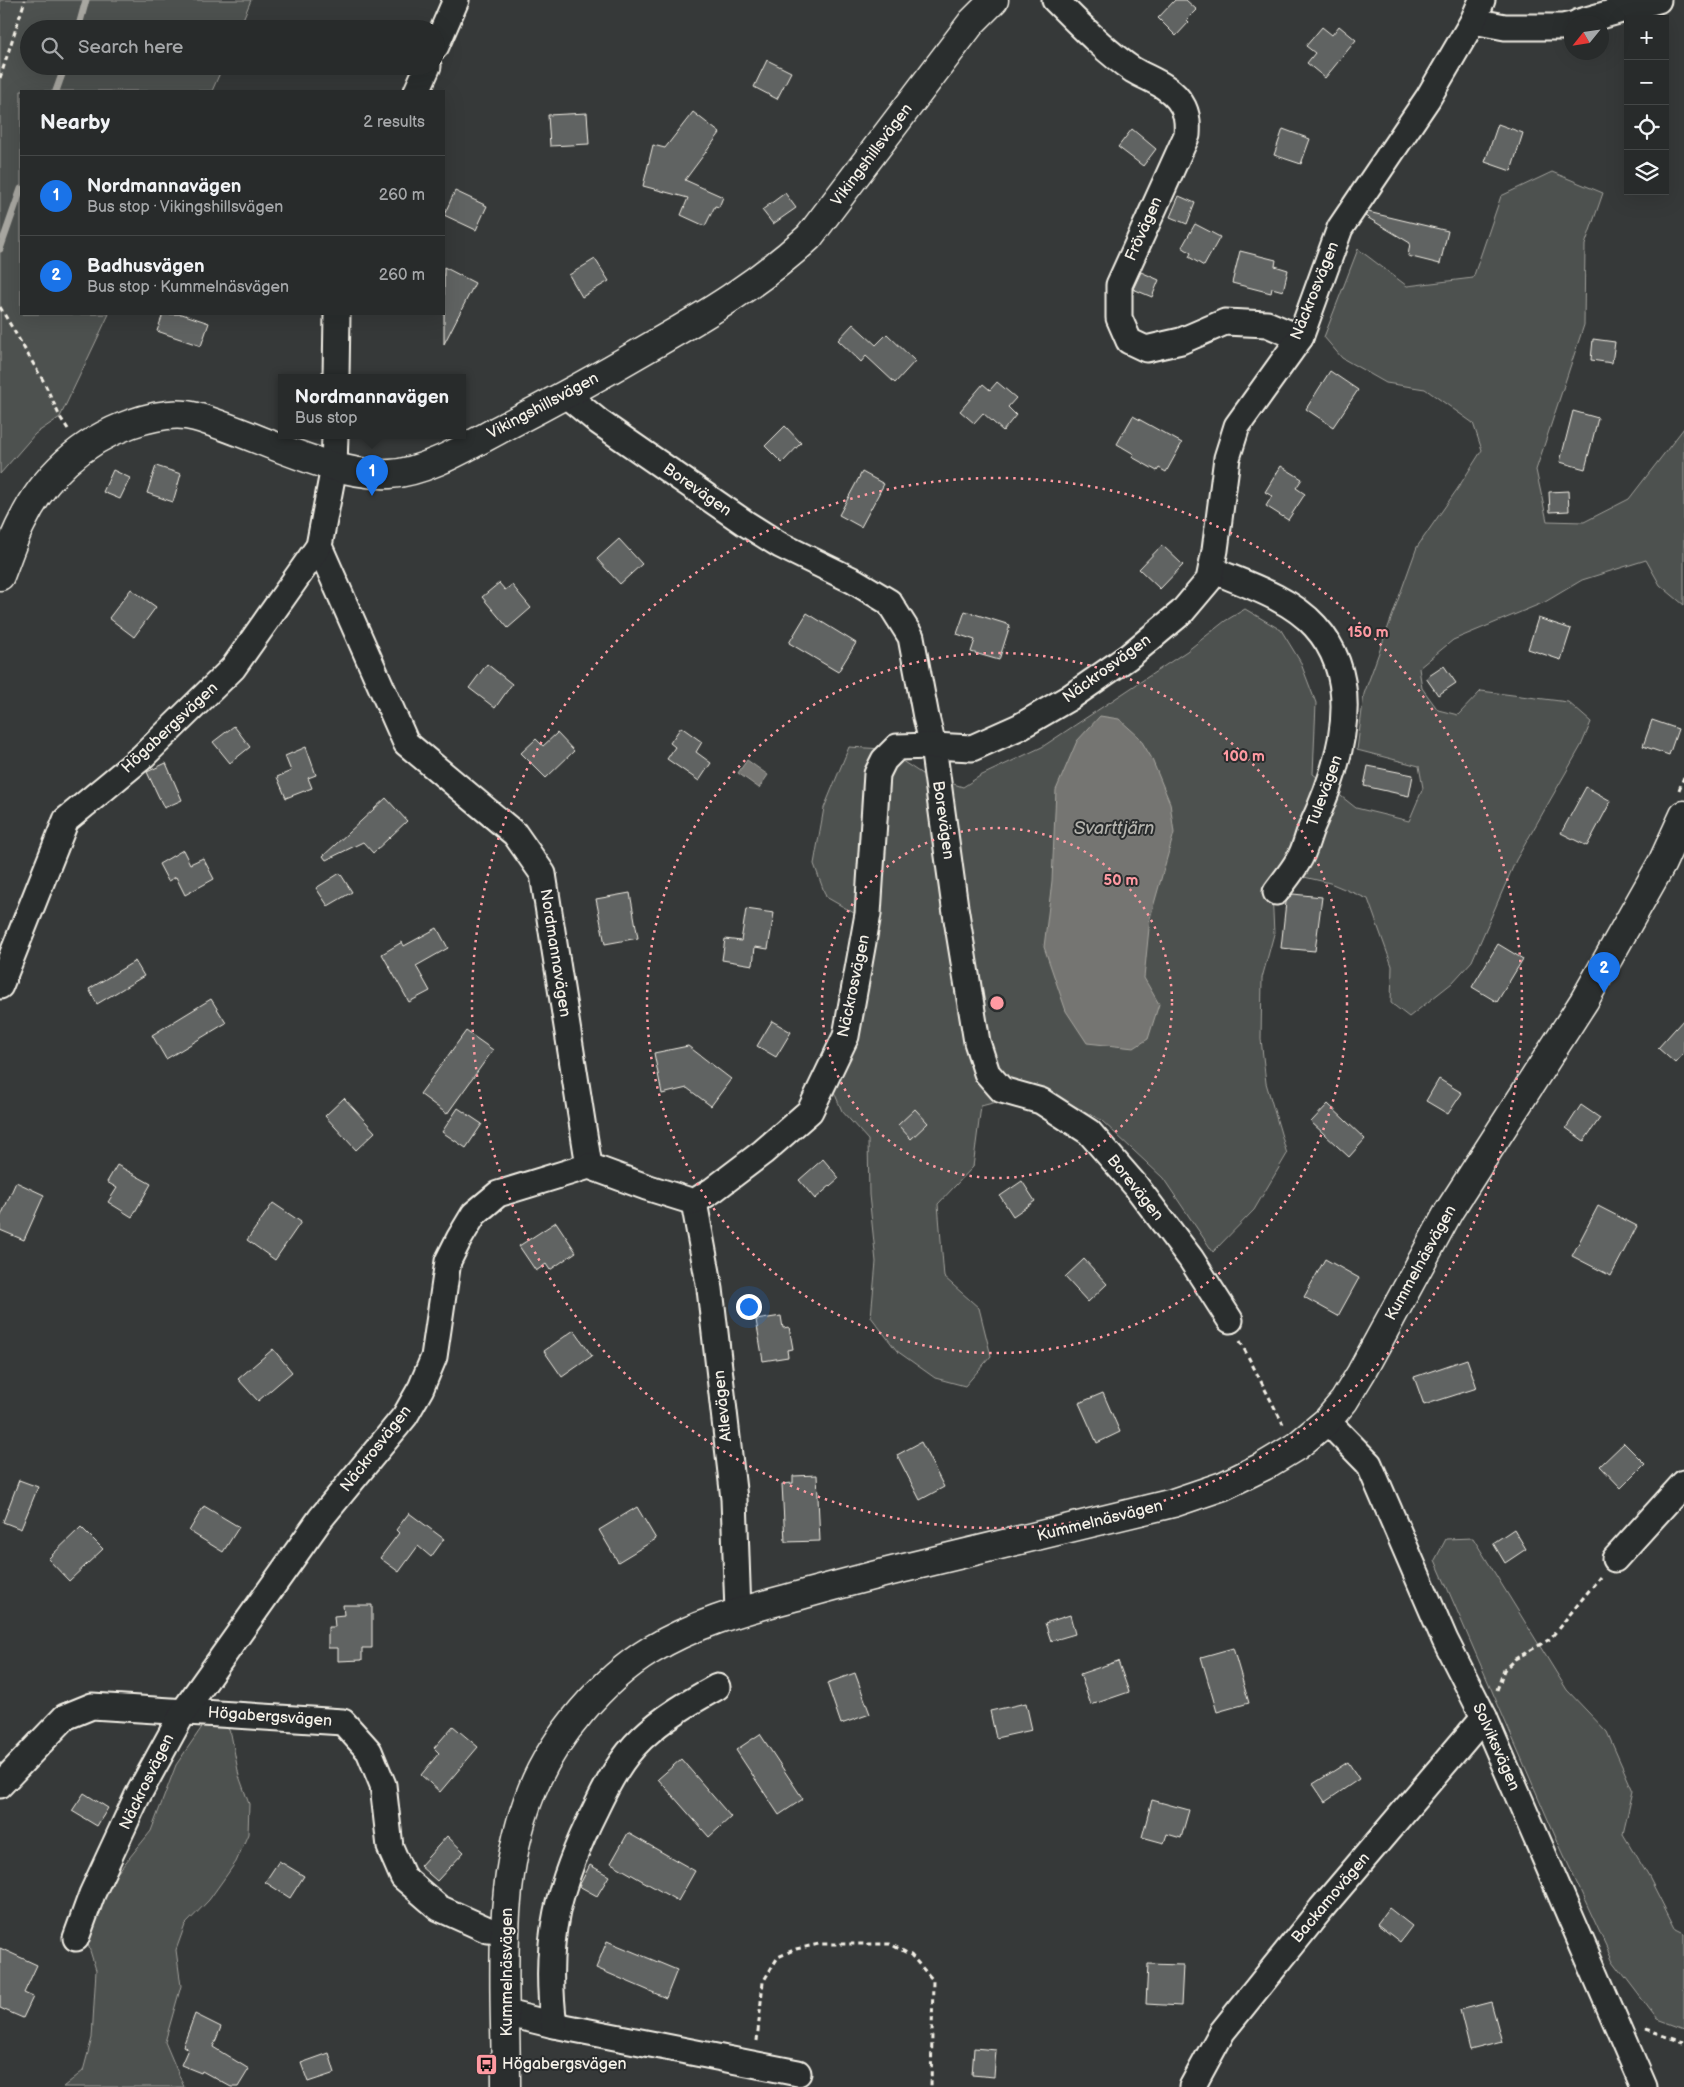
<!DOCTYPE html>
<meta charset="utf-8">
<style>
:root{--surface:#282b2b;--page:#303333;--text:#f1f3f6;--muted:#a5a7a9;--line:#444747;--accent:#1a73e8}
body{margin:0;font-family:"Balsamiq Sans",sans-serif;background:var(--page);color:var(--text)}
.controls{position:absolute;right:15px;top:15px;display:grid;overflow:hidden;border-radius:0px;box-shadow:0 5px 20px #0002}
.controls button{width:45px;height:45px;display:grid;place-items:center;padding:0;border:0;border-bottom:1px solid var(--line);background:var(--surface);color:var(--text);font:25px sans-serif}
.compass{position:absolute;left:1564px;top:15px;width:45px;height:45px;border-radius:50%;background:var(--surface);box-shadow:0 5px 20px #0002;rotate:240deg}
.you{position:absolute;left:748px;top:1306px;width:18px;height:18px;margin:-12px;border:4px solid #fff;border-radius:50%;background:#1a73e8;box-shadow:0 0 0 8px #1a73e833}
.badge{display:grid;place-items:center;width:32px;height:32px;border-radius:50%;background:var(--accent);color:#fff;font-size:16px;font-weight:700}
.pin{position:absolute;translate:-50% -41px;filter:drop-shadow(0 1px 2px #0008)}
.pin::after{content:'';position:absolute;top:26px;width:18px;height:15px;background:inherit;clip-path:polygon(0 0,100% 0,50% 100%)}
.popup{position:absolute;left:278px;top:374px;width:188px;height:65px;box-sizing:border-box;display:grid;place-content:center;border-radius:0px;background:var(--surface);filter:drop-shadow(0 1px 4px #0005);font-size:16px;white-space:nowrap;color:var(--muted)}
.popup b{font-size:19px;color:var(--text)}
.popup::after{content:'';position:absolute;left:50%;top:100%;margin-left:-10px;border:10px solid transparent;border-top-color:var(--surface)}
.list{margin:0;padding:0;list-style:none}
h2{display:flex;justify-content:space-between;align-items:center;height:65px;margin:0;padding:0 20px;font-size:21px}
h2 small{font-size:16px;font-weight:400;color:var(--muted)}
.list li{display:grid;grid-template-columns:32px 1fr auto;gap:15px;align-items:center;box-sizing:border-box;height:80px;padding:0 20px;border-top:1px solid var(--line)}
.list b{display:block;font-size:19px;white-space:nowrap}
.list p{margin:0;font-size:16px;white-space:nowrap;color:var(--muted)}
.list em{font-size:16px;font-style:normal;color:var(--muted)}
.icon{flex:none;width:28px;height:28px;fill:none;stroke:currentColor;stroke-width:2;stroke-linecap:round;stroke-linejoin:round}
.map{position:relative;flex:none;width:1684px;height:2087px;overflow:hidden}
.search{position:absolute;background:var(--surface);box-shadow:0 5px 20px #0002;left:20px;top:20px;width:425px;height:55px;display:flex;align-items:center;gap:12px;box-sizing:border-box;padding:0 18px;border-radius:28px;color:var(--muted);font-size:19px}
.panel{position:absolute;background:var(--surface);box-shadow:0 5px 20px #0002;left:20px;top:90px;width:425px;height:225px;border-radius:0px}
.map>svg:first-child{display:block}
.green{fill:#4e514f;stroke:#a1a19c}
.water{fill:#757572;stroke:#a8a7a1}
.lines{fill:none;stroke-linecap:round;stroke-linejoin:round}
.stream{stroke:#a8a7a1;stroke-width:7}
.building{fill:#616362;stroke:#f4f1e8}
.minor-casing{stroke:#f4f1e8;stroke-width:29}
.tertiary-casing{stroke:#f4f1e8;stroke-width:31}
.path{stroke:#f4f1e8;stroke-width:3;stroke-dasharray:5 4;stroke-linecap:butt}
.minor{stroke:#2a2d2e;stroke-width:25}
.tertiary{stroke:#2a2d2e;stroke-width:28}
.ring{fill:none;stroke:#ff9aa2;stroke-width:2.5;stroke-dasharray:2.5 5}
.labels{text-anchor:middle;dominant-baseline:central;stroke-width:4;stroke-linejoin:round;paint-order:stroke}
.street-label{font-size:16px;fill:#f4f1e8;stroke:#2a2d2e}
.poi-label{font-size:16px;fill:#f4f1e8;stroke:#2a2d2e;text-anchor:start}
.water-label{font-size:18px;font-style:italic;fill:#b4b3ad;stroke:#2a2d2e}
.centre{fill:#ff9aa2;stroke:#2a2d2e;stroke-width:2.5}
.ring-label{font-size:15px;text-anchor:middle;font-weight:bold;fill:#ff9aa2;stroke:#2a2d2e;stroke-width:4;stroke-linejoin:round;paint-order:stroke}
</style>
<div class="map">
<svg width="1684" height="2087" viewBox="0 0 1684 2087">
<rect width="100%" height="100%" fill="#363939"/>
<filter id="ink" filterUnits="userSpaceOnUse"><feTurbulence type="fractalNoise" baseFrequency=".02" numOctaves="2"/><feDisplacementMap in="SourceGraphic" scale="10" xChannelSelector="R" yChannelSelector="G"/><feConvolveMatrix kernelMatrix="1 2 1 2 8 2 1 2 1" color-interpolation-filters="sRGB"/></filter>
<g filter="url(#ink)">
<g class="green">
<path d="M0,0H251L239,29H29V66H223L212,91H21V314H109L60,417L35,434L0,474Z"/>
<path d="M1552,172L1603,193L1585,245L1584,325L1536,470L1547,521L1584,522L1629,499L1684,428V605L1660,585L1646,560L1582,580L1545,602L1453,640L1419,668L1422,688L1438,710L1458,715L1481,691L1568,702L1591,722L1581,746L1516,860L1472,961L1452,983L1409,1017L1391,1003L1392,966L1368,899L1330,883L1304,877L1272,890L1274,934L1262,978L1261,1039L1266,1083L1287,1154L1254,1210L1213,1252L1163,1178L1101,1120L1044,1090L981,1106L973,1167L938,1204L944,1277L979,1308L991,1356L965,1386L935,1378L897,1351L871,1317L876,1262L869,1195L868,1140L842,1111L834,1092L856,1040L875,925L826,897L814,864L824,808L849,747L884,749L922,774L963,787L980,776L1042,747L1187,651L1225,621L1245,609L1281,630L1300,661L1316,703L1313,774L1356,808L1409,821L1423,788L1419,766L1357,750L1364,694L1417,547L1458,488L1482,450L1473,423L1425,389L1386,383L1342,358L1324,337L1358,249L1407,286L1473,278L1501,196Z"/>
<path d="M1473,1538L1567,1690L1607,1732L1633,1791L1623,1834L1649,1877L1676,1930L1684,1934V2029L1657,2019L1613,1961L1556,1838L1435,1560L1446,1539Z"/>
<path d="M223,1719L231,1734L239,1776L249,1804L248,1834L236,1862L209,1900L185,1925L176,1950L181,1986L165,2042L184,2087H63L83,2071L92,2038L96,1970L87,1941L109,1883L151,1831L176,1765L204,1724Z"/>
</g>
<g class="water">
<path d="M1100,716L1119,719L1139,737L1151,757L1170,803L1174,833L1150,918L1144,978L1159,1004L1148,1039L1134,1048L1087,1043L1066,1011L1044,947L1052,881L1056,790L1077,741Z"/>
<path d="M747,760L768,775L759,788L738,773Z"/>
</g>
<g class="lines">
<g class="stream">
<path d="M78,29L86,0"/>
<path d="M56,91L65,66"/>
<path d="M0,249L21,189"/>
</g>
</g>
<g class="building">
<path d="M1175,0H1186L1197,10L1187,20L1189,22L1176,36L1158,18Z"/>
<path d="M1339,26L1356,40L1325,78L1307,63L1315,53L1306,46L1322,27L1332,35Z"/>
<path d="M767,60L791,72L777,99L754,87Z"/>
<path d="M693,112L720,133L685,180L723,197L719,207L715,206L705,226L681,215L688,198L643,186L653,145L665,148Z"/>
<path d="M587,113L589,144L550,146L548,115Z"/>
<path d="M1498,124L1523,133L1511,171L1485,162Z"/>
<path d="M1132,129L1156,149L1143,166L1118,147Z"/>
<path d="M1283,129L1310,139L1301,164L1274,155Z"/>
<path d="M455,191L487,206L476,230L444,215Z"/>
<path d="M785,193L796,208L773,224L762,210Z"/>
<path d="M1179,196L1195,203L1187,224L1170,217Z"/>
<path d="M1368,212L1448,231L1440,264L1408,256L1410,243L1365,216Z"/>
<path d="M1195,224L1220,237L1204,266L1189,257L1191,253L1182,247Z"/>
<path d="M1240,251L1276,260L1275,266L1288,270L1283,291L1272,288L1271,293L1232,283Z"/>
<path d="M595,259L609,281L582,297L569,275Z"/>
<path d="M444,267L475,283L444,344Z"/>
<path d="M1141,272L1159,280L1152,297L1133,289Z"/>
<path d="M163,314H182L209,323L201,346L157,331Z"/>
<path d="M853,324L876,345L887,334L915,361L895,383L866,356L861,362L838,340Z"/>
<path d="M1593,339L1615,342L1612,363L1591,360Z"/>
<path d="M1330,371L1358,390L1333,427L1306,409Z"/>
<path d="M997,382L1016,398L1008,407L1016,415L1003,431L983,413L974,423L960,411L983,384L990,390Z"/>
<path d="M1573,411L1598,418L1585,469L1560,462Z"/>
<path d="M1133,416L1182,443L1166,472L1159,468L1157,471L1132,457L1134,454L1117,444Z"/>
<path d="M785,426L801,443L782,463L765,446Z"/>
<path d="M156,466L181,474L173,502L147,493Z"/>
<path d="M1281,466L1302,479L1296,488L1305,494L1288,520L1266,506L1272,496L1265,492Z"/>
<path d="M113,470L130,478L120,499L103,492Z"/>
<path d="M862,472L884,484L861,527L839,515Z"/>
<path d="M1568,491L1569,511L1550,512L1549,492Z"/>
<path d="M619,539L642,564L620,584L597,559Z"/>
<path d="M1162,545L1183,565L1160,589L1139,569Z"/>
<path d="M499,583L505,590L512,585L531,608L508,628L482,597Z"/>
<path d="M131,589L156,607L134,637L109,618Z"/>
<path d="M965,611L1010,625L999,660L971,652L975,640L957,634Z"/>
<path d="M807,613L856,643L838,672L789,643Z"/>
<path d="M1538,618L1571,629L1561,660L1528,649Z"/>
<path d="M487,664L512,684L495,708L469,688Z"/>
<path d="M1444,666L1456,683L1438,695L1426,678Z"/>
<path d="M1652,720L1678,729L1669,755L1643,746Z"/>
<path d="M234,726L250,747L230,763L213,742Z"/>
<path d="M681,727L702,742L696,752L711,763L699,781L667,759L675,747L670,743Z"/>
<path d="M557,733L574,751L546,778L521,753L536,739L543,746Z"/>
<path d="M306,747L316,775L308,778L312,788L286,798L277,777L291,771L285,756Z"/>
<path d="M166,763L182,800L164,808L147,772Z"/>
<path d="M1368,766L1413,775L1409,796L1364,786Z"/>
<path d="M1586,787L1611,801L1587,846L1561,833Z"/>
<path d="M386,798L407,821L373,853L363,842L326,860L323,856Z"/>
<path d="M183,850L190,864L203,858L214,879L185,895L176,877L168,881L159,864Z"/>
<path d="M340,873L352,892L328,906L316,888Z"/>
<path d="M630,893L638,938L605,944L596,899Z"/>
<path d="M1293,894L1322,897L1315,951L1281,948L1286,902Z"/>
<path d="M746,909L774,913L768,949L755,947L753,965L722,960L725,939L741,941Z"/>
<path d="M437,928L448,948L416,966L430,991L409,1002L382,954L402,942L404,946Z"/>
<path d="M1498,944L1523,959L1497,1002L1472,987Z"/>
<path d="M135,961L144,976L97,1004L89,989Z"/>
<path d="M211,999L226,1023L166,1059L152,1035Z"/>
<path d="M1684,1019V1053L1675,1063L1658,1048Z"/>
<path d="M772,1021L791,1032L776,1057L757,1046Z"/>
<path d="M466,1031L493,1050L447,1114L420,1094Z"/>
<path d="M688,1046L731,1079L711,1106L687,1088L662,1094L654,1053Z"/>
<path d="M1439,1079L1462,1093L1448,1114L1426,1101Z"/>
<path d="M344,1098L375,1132L356,1150L325,1116Z"/>
<path d="M1328,1104L1365,1139L1349,1157L1311,1122Z"/>
<path d="M1581,1105L1600,1118L1584,1141L1566,1128Z"/>
<path d="M458,1108L482,1124L466,1148L442,1132Z"/>
<path d="M915,1109L928,1123L911,1139L898,1125Z"/>
<path d="M823,1159L839,1178L815,1199L799,1180Z"/>
<path d="M117,1165L151,1184L132,1217L108,1202L117,1188L107,1182Z"/>
<path d="M1022,1181L1035,1201L1013,1216L1000,1196Z"/>
<path d="M16,1182L44,1195L24,1240L0,1230V1218Z"/>
<path d="M273,1203L301,1222L275,1260L247,1240Z"/>
<path d="M1598,1206L1637,1226L1611,1276L1572,1256Z"/>
<path d="M556,1222L576,1252L550,1270L546,1264L536,1271L519,1246Z"/>
<path d="M1084,1259L1107,1284L1088,1302L1065,1277Z"/>
<path d="M1325,1259L1359,1278L1338,1316L1304,1297Z"/>
<path d="M781,1316L783,1328L789,1327L793,1349L787,1350L788,1357L763,1361L756,1320Z"/>
<path d="M574,1330L592,1356L562,1377L544,1351Z"/>
<path d="M273,1349L292,1372L258,1401L238,1379Z"/>
<path d="M1467,1359L1477,1388L1424,1405L1414,1377Z"/>
<path d="M1103,1393L1120,1432L1097,1443L1079,1403Z"/>
<path d="M921,1442L944,1487L920,1500L897,1455Z"/>
<path d="M1624,1443L1645,1464L1621,1488L1600,1466Z"/>
<path d="M817,1475L820,1541L785,1542L782,1484L793,1483V1476Z"/>
<path d="M19,1480L38,1487L21,1529L3,1522Z"/>
<path d="M204,1506L239,1527L223,1552L189,1531Z"/>
<path d="M637,1507L656,1539L618,1562L599,1530Z"/>
<path d="M409,1513L444,1539L431,1557L418,1546L399,1572L380,1558L399,1533L396,1530Z"/>
<path d="M81,1527L103,1549L69,1581L48,1559Z"/>
<path d="M1514,1529L1526,1549L1505,1563L1493,1543Z"/>
<path d="M343,1605H372V1648H362V1660L338,1661V1648H328V1627H335L334,1616L344,1615Z"/>
<path d="M1070,1615L1075,1634L1051,1641L1045,1623Z"/>
<path d="M1233,1648L1249,1703L1217,1712L1201,1657Z"/>
<path d="M1118,1661L1129,1692L1091,1705L1080,1674Z"/>
<path d="M855,1673L870,1714L841,1724L827,1683Z"/>
<path d="M1026,1703L1032,1730L996,1738L990,1711Z"/>
<path d="M453,1726L478,1747L440,1792L421,1775L439,1753L434,1748Z"/>
<path d="M760,1734L803,1799L779,1815L736,1750Z"/>
<path d="M681,1759L731,1817L709,1837L658,1779Z"/>
<path d="M1348,1762L1359,1779L1325,1802L1313,1784Z"/>
<path d="M84,1793L108,1808L97,1826L72,1811Z"/>
<path d="M1152,1800L1189,1810L1181,1838L1167,1834L1164,1843L1142,1837Z"/>
<path d="M628,1833L695,1871L678,1901L611,1863Z"/>
<path d="M447,1836L464,1852L437,1881L420,1866Z"/>
<path d="M279,1861L304,1876L290,1898L265,1882Z"/>
<path d="M590,1865L609,1876L597,1896L579,1886Z"/>
<path d="M1389,1908L1412,1926L1400,1942L1377,1924Z"/>
<path d="M607,1941L677,1970L666,1998L596,1968Z"/>
<path d="M0,1948L37,1965L24,1993L33,1997L23,2018L0,2008Z"/>
<path d="M1148,1964L1183,1965L1181,2006L1146,2004Z"/>
<path d="M1491,2002L1502,2042L1470,2050L1460,2010Z"/>
<path d="M195,2014L221,2027L213,2047L249,2069L238,2087H231L202,2071L201,2073L181,2065L188,2049L183,2046Z"/>
<path d="M974,2048L996,2050L994,2077L972,2075Z"/>
<path d="M329,2053L335,2073L308,2082L301,2063Z"/>
</g>
<g class="lines">
<defs>
<g id="minor">
<path d="M1055,0C1078,23 1106,52 1133,70C1148,79 1166,84 1178,99C1187,110 1188,121 1187,135L1119,285V318L1129,341L1146,349L1181,341L1225,322L1267,324L1300,338"/>
<path d="M1473,21L1505,27H1563L1572,25"/>
<path d="M1579,22L1658,0"/>
<path d="M436,46L456,0"/>
<path d="M417,91L428,66"/>
<path d="M336,377L337,314"/>
<path d="M566,395L599,422L745,523L780,545L854,581L889,602L911,637L926,717L933,746L955,907L977,1042L987,1073L1002,1090L1041,1101L1089,1132L1136,1186L1191,1259L1230,1320"/>
<path d="M319,546L406,743L515,834L543,874L589,1166"/>
<path d="M1212,570C1245,584 1290,598 1315,626C1366,682 1340,766 1312,826C1307,837 1305,851 1298,861C1292,872 1283,882 1276,892"/>
<path d="M0,986L66,820L141,758L233,668L319,546L334,467L335,435"/>
<path d="M694,1202L710,1289L734,1499L738,1612"/>
<path d="M1327,1421L1369,1464L1445,1640L1484,1717L1644,2087"/>
<path d="M1615,1559L1684,1483"/>
<path d="M0,1785L65,1717L92,1706L343,1722L369,1751L383,1785L390,1847L403,1877L439,1908L488,1930L504,1931"/>
<path d="M76,1938L92,1894L137,1797L184,1711L321,1518L405,1416L421,1388L434,1357L448,1261L459,1239L474,1214L498,1194L589,1166L646,1187L694,1202L713,1190L763,1152L810,1111L846,1036L868,914L877,774L884,760L897,747L933,746L972,748L1019,727L1069,698L1128,657L1182,612L1209,580L1215,550L1227,458L1237,426L1300,338L1340,228L1428,98L1473,21L1482,0"/>
<path d="M506,2013L554,2025L798,2073"/>
<path d="M554,2025C543,1941 558,1883 596,1808C608,1783 621,1758 642,1738C664,1717 690,1702 717,1687"/>
<path d="M1192,2087L1222,2032L1321,1909L1484,1717"/>
</g>
<g id="tertiary">
<path d="M0,576C7,558 13,539 22,522C44,476 82,441 130,424C150,417 175,411 196,417C256,434 329,477 390,474C428,472 473,443 506,426C553,402 600,376 646,349C706,315 758,284 809,237L972,22L994,0"/>
<path d="M506,2087C506,1988 494,1884 532,1790C553,1738 603,1679 651,1650C692,1625 740,1611 786,1599C823,1589 859,1579 896,1570C988,1548 1080,1525 1173,1503L1223,1486L1264,1466L1297,1446L1327,1421L1344,1401L1361,1373L1449,1211L1584,1001L1662,863L1684,815"/>
</g>
</defs>
<use href="#minor" class="minor-casing"/>
<use href="#tertiary" class="tertiary-casing"/>
<g class="path">
<path d="M0,78L25,0"/>
<path d="M0,307L44,382L60,417L68,429"/>
<path d="M1679,790L1684,777"/>
<path d="M1240,1341L1283,1424"/>
<path d="M1497,1690L1504,1670L1515,1659L1550,1639L1600,1577"/>
<path d="M1646,2030L1684,2042"/>
<path d="M757,2041L763,1982L778,1957L796,1949L819,1944H890L911,1955L933,1980L931,2087"/>
</g>
<use href="#minor" class="minor"/>
<use href="#tertiary" class="tertiary"/>
</g>
</g>
<g class="ring">
<circle cx="997" cy="1003" r="175"/>
<circle cx="997" cy="1003" r="350"/>
<circle cx="997" cy="1003" r="525"/>
</g>
<defs>
<symbol id="bus-square" viewBox="-11 -11 22 22"><rect x="-9" y="-9" width="18" height="18" rx="4" fill="#ff9aa2" stroke="#2a2d2e"/><path d="M-5-6H5V4H4V6H2V4H-2V6H-4V4H-5ZM-3.5-4V0h7V-4ZM-3.5 1.2v1.5H-2V1.2ZM2 1.2v1.5H3.5V1.2Z" fill="#111"/></symbol>
</defs>
<g fill-rule="evenodd">
<use href="#bus-square" x="474" y="2052" width="25" height="25"/>
</g>
<g class="labels">
<g class="street-label">
<text transform="translate(872 155) rotate(-53)">Vikingshillsvägen</text>
<text transform="translate(1144 229) rotate(-66)">Frövägen</text>
<text transform="translate(1315 291) rotate(-68)">Näckrosvägen</text>
<text transform="translate(543 406) rotate(-28)">Vikingshillsvägen</text>
<text transform="translate(697 490) rotate(35)">Borevägen</text>
<text transform="translate(1107 669) rotate(-36)">Näckrosvägen</text>
<text transform="translate(170 728) rotate(-43)">Högabergsvägen</text>
<text transform="translate(1325 791) rotate(-70)">Tulevägen</text>
<text transform="translate(943 820) rotate(82)">Borevägen</text>
<text transform="translate(555 953) rotate(81)">Nordmannavägen</text>
<text transform="translate(854 986) rotate(-78)">Näckrosvägen</text>
<text transform="translate(1135 1188) rotate(51)">Borevägen</text>
<text transform="translate(1421 1263) rotate(-61)">Kummelnäsvägen</text>
<text transform="translate(723 1406) rotate(-96)">Atlevägen</text>
<text transform="translate(376 1449) rotate(-52)">Näckrosvägen</text>
<text transform="translate(1100 1521) rotate(-14)">Kummelnäsvägen</text>
<text transform="translate(270 1717) rotate(4)">Högabergsvägen</text>
<text transform="translate(1496 1747) rotate(66)">Solviksvägen</text>
<text transform="translate(147 1782) rotate(-64)">Näckrosvägen</text>
<text transform="translate(1331 1898) rotate(-50)">Backamovägen</text>
<text transform="translate(507 1972) rotate(-90)">Kummelnäsvägen</text>
</g>
<g class="poi-label">
<text x="502" y="2064">Högabergsvägen</text>
</g>
<g class="water-label">
<text x="1114" y="828">Svarttjärn</text>
</g>
</g>
<circle cx="997" cy="1003" r="8" class="centre"/>
<g class="ring-label">
<text x="1368" y="637">150 m</text>
<text x="1244" y="761">100 m</text>
<text x="1121" y="885">50 m</text>
</g>
</svg>
<div class="controls">
<button>+</button>
<button>−</button>
<button><svg class="icon" aria-label="locate" viewBox="0 0 24 24"><circle cx="12" cy="12" r="6"/><path d="M12 2v4M12 18v4M2 12h4M18 12h4"/></svg></button>
<button><svg class="icon" aria-label="layers" viewBox="0 0 24 24"><path d="M12 4l9 5-9 5-9-5zM3 14l9 5 9-5"/></svg></button>
</div>
<svg class="compass" viewBox="-18 -18 36 36"><path d="M0-13l5 13h-10z" fill="#e53935"/><path d="M0 13l5-13h-10z" fill="#a5a7a9"/></svg>
<div class="you"></div>
<div class="pin badge" style="left:372px;top:496px">1</div>
<div class="popup"><b>Nordmannavägen</b>Bus stop</div>
<div class="pin badge" style="left:1604px;top:993px">2</div>
<div class="search"><svg class="icon" aria-label="search" viewBox="0 0 24 24"><circle cx="10" cy="10" r="6"/><path d="M15 15l6 6"/></svg>Search here</div>
<section class="panel">
<h2>Nearby<small>2 results</small></h2>
<ul class="list">
<li><span class="badge">1</span><div><b>Nordmannavägen</b><p>Bus stop · Vikingshillsvägen</p></div><em>260 m</em></li>
<li><span class="badge">2</span><div><b>Badhusvägen</b><p>Bus stop · Kummelnäsvägen</p></div><em>260 m</em></li>
</ul>
</section>
</div>
